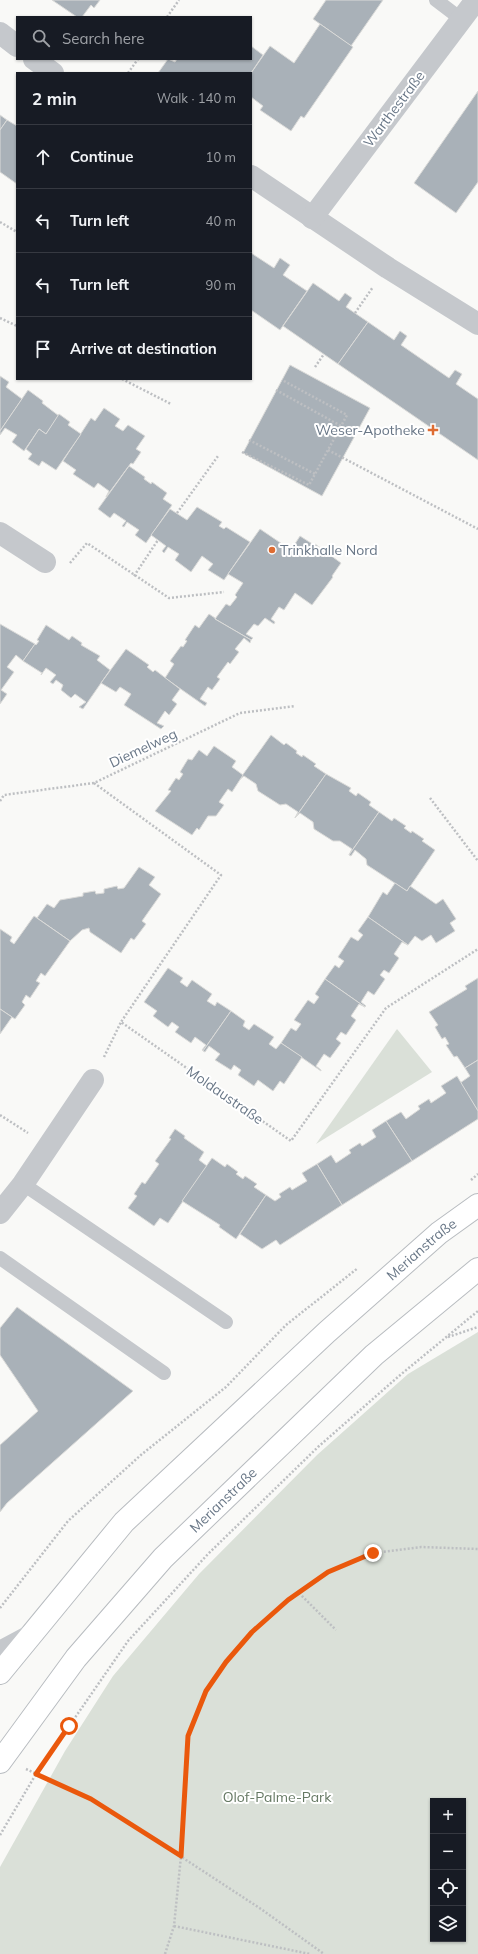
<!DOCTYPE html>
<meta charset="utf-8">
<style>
:root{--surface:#171b24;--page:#20242c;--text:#f1f3f6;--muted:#9ea1a6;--line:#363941}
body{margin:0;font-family:Mulish,sans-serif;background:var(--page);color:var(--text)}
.controls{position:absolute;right:12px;bottom:12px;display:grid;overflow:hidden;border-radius:0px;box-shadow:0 1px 3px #0004}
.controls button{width:36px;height:36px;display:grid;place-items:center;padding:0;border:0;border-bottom:1px solid var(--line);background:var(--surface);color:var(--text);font:20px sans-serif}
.stop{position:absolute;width:12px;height:12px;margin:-9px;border:3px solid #ea580c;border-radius:50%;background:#fff}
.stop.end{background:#ea580c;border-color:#fff;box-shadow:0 1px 4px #0008}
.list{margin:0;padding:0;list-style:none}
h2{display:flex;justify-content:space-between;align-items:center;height:52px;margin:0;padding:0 16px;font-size:17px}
h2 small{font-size:13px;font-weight:400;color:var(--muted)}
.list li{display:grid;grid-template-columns:26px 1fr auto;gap:12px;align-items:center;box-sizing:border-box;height:64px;padding:0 16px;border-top:1px solid var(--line)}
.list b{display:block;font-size:15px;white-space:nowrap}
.list em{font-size:13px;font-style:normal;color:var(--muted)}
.icon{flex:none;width:22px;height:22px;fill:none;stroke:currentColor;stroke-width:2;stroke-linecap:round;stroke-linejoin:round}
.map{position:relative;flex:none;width:478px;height:1954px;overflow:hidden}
.search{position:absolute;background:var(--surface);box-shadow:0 1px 3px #0004;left:16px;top:16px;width:236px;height:44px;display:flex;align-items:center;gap:10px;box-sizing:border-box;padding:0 14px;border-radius:0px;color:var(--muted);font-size:15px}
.panel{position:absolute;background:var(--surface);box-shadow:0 1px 3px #0004;left:16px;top:72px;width:236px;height:308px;border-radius:0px}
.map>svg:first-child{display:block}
.green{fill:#dae0d8;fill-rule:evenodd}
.building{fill:#a9b1b8;stroke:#dbdbd9}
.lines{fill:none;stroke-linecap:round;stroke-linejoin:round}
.primary-casing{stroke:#b8bcc0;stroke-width:24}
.path{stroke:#bdbfc2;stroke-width:2.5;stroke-dasharray:2 2;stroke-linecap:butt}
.service{stroke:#c5c8cc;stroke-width:14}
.minor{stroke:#c5c8cc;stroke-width:22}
.tertiary{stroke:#c5c8cc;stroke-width:22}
.primary{stroke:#fff;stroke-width:22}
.route{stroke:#ea580c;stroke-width:5}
.poi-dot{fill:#de6c32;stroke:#fff;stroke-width:1.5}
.labels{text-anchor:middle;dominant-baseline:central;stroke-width:4;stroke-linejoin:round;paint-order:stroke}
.street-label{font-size:14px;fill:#697787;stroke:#fff}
.poi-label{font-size:14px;fill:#697787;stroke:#fff;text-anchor:end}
.park-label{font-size:14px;fill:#667964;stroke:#fff}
</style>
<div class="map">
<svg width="478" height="1954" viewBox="0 0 478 1954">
<rect width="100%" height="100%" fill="#f9f9f7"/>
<g class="green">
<path d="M397,1029L432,1072L316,1144Z"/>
<path d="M478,1332V1954H0V1867L65,1751L113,1676L199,1574L317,1455L408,1374ZM433,1801H463V1939H433Z"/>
</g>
<g class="building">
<path d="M52,0H100L94,8L91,5L82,17H77Z"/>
<path d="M326,0H383L351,46L313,19Z"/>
<path d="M320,24L353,47L304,118L301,116L291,131L260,110L263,106L251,97V73L270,46L294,63Z"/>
<path d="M251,46L263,55L251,73H158L168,59L175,62L177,59H251Z"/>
<path d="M478,91V182L456,213L414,183Z"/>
<path d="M0,115L7,120L0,130Z"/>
<path d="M7,120L17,126V184L0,172V130Z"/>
<path d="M251,253L274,268L280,258L290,265L283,275L307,291L280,330L251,310Z"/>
<path d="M313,283L339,301L345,293L352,298L346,307L368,322L338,364L283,326Z"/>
<path d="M368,322L394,340L400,331L407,336L401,345L449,378L455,370L462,374L456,384L478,399V460L338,364Z"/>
<path d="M290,365L370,408L322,496L243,453Z"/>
<path d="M0,376L9,382L6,387L22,399L0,431Z"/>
<path d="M28,390L43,401L42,403L59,416L46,434L39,429L24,451L12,442L17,435L5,428L0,435V431Z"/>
<path d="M104,408L120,419L115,426L123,431L128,425L145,436L136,449L141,452L133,464L131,463L106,497L109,491L98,483L94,488L73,474L76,470L63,461L91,418L95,421Z"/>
<path d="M59,414L70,422L68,425L81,434L56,470L42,461L39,466L28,459L32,454L26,449L39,429L46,434Z"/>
<path d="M129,466L145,477L144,479L151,484L152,482L167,493L163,499L172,505L146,543L135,535L139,530L127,522L124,527L122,526L126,521L114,513L110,518L98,509Z"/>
<path d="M197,507L222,522L219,526L224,529L226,527L250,542L224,580L208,570L213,564L202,556L191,572L175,560L179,554L168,547L164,553L162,551L166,546L151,535L170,509L187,520Z"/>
<path d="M260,529L291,550L300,536L314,545L315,544L341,563L332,576L333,577L312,605L295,593L284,610L279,607L271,619L275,622L274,624L265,618L258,626L254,624L246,634L253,638L251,640L215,619L226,604L230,606L237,597L235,595L243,583L228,574Z"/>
<path d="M209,614L215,618V619L251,640L250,643L244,638L235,649L239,652L230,664L228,662L217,677L220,679L212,690L208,687L200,699L207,703L205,706L165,678L174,664L170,661L181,646L183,647L187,641L185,640L195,625L199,628Z"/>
<path d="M0,624L35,644L23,661L16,655L7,667L14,672L1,690L7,694L0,704Z"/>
<path d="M46,625L69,640L72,636L82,643L81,645L100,656L97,660L110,670L83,709L79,707L86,702L75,694L71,698L61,690L63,685L56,680L53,684L50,682L56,675L46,668L41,675L42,673L23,661L35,644L36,645L39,641L37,640Z"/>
<path d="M126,649L149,665L147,667L153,672L155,670L180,689L172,700L177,704L169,715L165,711L157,723L164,726L161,729L124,705L131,694L120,687L116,692L101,683Z"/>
<path d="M271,735L284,745L286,743L297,751L296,753L302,757L303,755L316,764L314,766L326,774L295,818L298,812L286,804L280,805L258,791L256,784L244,776L239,780Z"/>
<path d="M214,746L236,761L232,767L243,775L232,792L228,789L219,802L224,805L216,816H208L199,830L197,828L192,835L155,811L171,791L168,790L176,778L179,780L183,774L180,772L188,759L192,760L199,750L207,756Z"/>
<path d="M326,774L351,788L349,791L356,796L358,793L371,802L369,805L379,812L349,855L352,849L340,841H333L314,829L313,822L300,813L295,818Z"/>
<path d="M379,812L392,821L394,818L406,826L404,828L411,833L412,831L424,839L422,841L435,850L407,891L367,865L366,859L355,850L351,856L349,855Z"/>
<path d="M139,867L155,877L149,885L161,894L142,921L146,924L134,940L131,938L121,953L90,932L89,928L82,930L70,941L37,918L47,904L54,908L60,900L83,896V893L95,891L96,894L104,893V889L117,886L118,889L124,888Z"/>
<path d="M395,883L407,891L410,886L436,904L443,899L456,919L450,923L455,931L436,943L431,935L422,941L415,936L408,945L368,917L383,892L387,895Z"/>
<path d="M34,916L70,941L45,976L41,973L36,981L40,983L30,998L26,995L22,1002L25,1005L15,1019L0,1009V929L12,937L10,941L14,944Z"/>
<path d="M368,917L408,945L402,942L394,954L399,958L389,973L384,970L380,975L385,979L374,995L368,991L361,1002L366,1006L365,1007L325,979L335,965L339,968L344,961L338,957L351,937L358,941L363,935L358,931Z"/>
<path d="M168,968L183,978L180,982L187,987L192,980L212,994L207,1001L215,1006L217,1002L231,1011L203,1051L202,1050L206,1045L195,1037L191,1043L175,1032L179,1027L172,1022L168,1027L153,1016L157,1011L144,1002Z"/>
<path d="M478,978V1060L465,1068L457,1056L454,1057L446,1045L449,1044L445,1037L442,1039L435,1027L438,1025L429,1012L467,989L465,986Z"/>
<path d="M325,979L365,1007L359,1004L351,1016L356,1020L346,1035L341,1032L336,1039L341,1043L330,1058L324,1054L316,1066L321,1070V1071L281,1043L291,1028L296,1031L301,1024L294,1020L308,1000L314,1004L319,997L315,994Z"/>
<path d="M0,1009L12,1017L0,1034Z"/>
<path d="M231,1011L245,1021L243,1026L249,1030L254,1024L274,1037L269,1044L276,1049L281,1043L302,1057L284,1084L280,1081L273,1091L258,1080L254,1086L238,1075L241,1070L234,1065L231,1070L215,1060L220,1054L209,1046L205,1052L203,1051Z"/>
<path d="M478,1060V1111L460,1083L470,1076L465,1068Z"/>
<path d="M457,1076L478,1111V1119L412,1161L386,1121L401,1112L406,1119L420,1109L418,1106L429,1099L431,1103L446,1093L441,1086Z"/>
<path d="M386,1121L412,1161L342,1205L317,1164L331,1155L336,1163L351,1153L349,1150L360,1143L362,1146L376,1137L372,1130Z"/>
<path d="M175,1129L185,1136L184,1138L204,1152L199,1160L207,1166L168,1223L160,1218L154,1226L128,1208L137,1196L134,1194L142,1182L145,1184L159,1164L155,1161L171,1139L169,1138Z"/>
<path d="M212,1158L225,1167L227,1164L238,1172L236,1174L243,1179L245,1176L257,1184L254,1187L266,1195L236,1239L219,1227L220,1225L182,1201Z"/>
<path d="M317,1164L342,1205L280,1245L276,1240L262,1249L240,1234L266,1195L275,1201L281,1197L279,1194L290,1187L292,1190L307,1181L302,1173Z"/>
<path d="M17,1307L133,1391L7,1503L0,1512V1445L38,1411L0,1355V1328Z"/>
</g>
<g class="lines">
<defs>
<g id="primary">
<path id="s1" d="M0,1673L124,1522L327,1332L439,1233L478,1205"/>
<path id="s2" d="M0,1762L76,1658L163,1558L374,1355L478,1269"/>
</g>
</defs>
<use href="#primary" class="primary-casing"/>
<g class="path">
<path d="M167,17L179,0"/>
<path d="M128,73L138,59"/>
<path d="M0,222L17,232"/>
<path d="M355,313L373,287"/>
<path d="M0,318L17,326"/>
<path d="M315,367L324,354"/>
<path d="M122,379L171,404"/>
<path d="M276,390L341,426"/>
<path d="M249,440L315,474"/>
<path d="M328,450L478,529"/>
<path d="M242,452L309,485L347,415L282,380"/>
<path d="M177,513L218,456"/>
<path d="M70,563L87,543L169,598L224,592"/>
<path d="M134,576L158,540"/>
<path d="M94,783L221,875L121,1022"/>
<path d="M430,798L478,861"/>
<path d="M0,801L4,795L94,783L240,713L295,706"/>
<path d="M104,1057L121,1022L291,1141L386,1008L478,949"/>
<path d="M0,1115L28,1133"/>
<path d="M471,1180L478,1174"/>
<path d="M448,1337L478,1327"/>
<path d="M299,1593L336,1630"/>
<path d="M0,1608L68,1521L142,1454L226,1387L286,1325L358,1268"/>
<path d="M26,1769L91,1799L125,1820L261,1909L324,1954"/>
<path d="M0,1835L36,1774L128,1641L208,1554L318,1447L399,1376L478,1311"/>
<path d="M174,1926L310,1954"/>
<path d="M165,1954L174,1926L181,1856L188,1737L206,1691L226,1662L252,1633L288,1600L328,1572L373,1553L421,1547L478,1549"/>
</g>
<g class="service">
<path d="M436,0L461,19"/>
<path d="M23,1184L226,1322"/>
<path d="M0,1258L164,1373"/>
</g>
<g class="minor">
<path d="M0,33L17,46"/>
<path d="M34,59L53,73"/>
<path d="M251,176L388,268L478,324"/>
<path d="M312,218L476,0"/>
<path d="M0,533L45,562"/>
<path d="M0,1213L23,1184L93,1080"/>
</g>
<path class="tertiary" d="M0,1652L30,1636"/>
<use href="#primary" class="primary"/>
</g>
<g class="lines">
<path class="route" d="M69,1726L36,1774L91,1799L181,1856L188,1736L206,1691L226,1662L252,1632L288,1600L328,1572L373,1553"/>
</g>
<g class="poi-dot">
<path d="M431 424h4v4h4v4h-4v4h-4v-4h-4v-4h4z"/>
<circle cx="272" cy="550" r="4"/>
</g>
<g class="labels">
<g class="street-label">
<text transform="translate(394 109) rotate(-53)">Warthestraße</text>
<text transform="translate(143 748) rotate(-25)">Diemelweg</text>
<text transform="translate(225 1095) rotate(35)">Moldaustraße</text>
<text stroke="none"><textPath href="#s1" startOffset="599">Merianstraße</textPath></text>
<text stroke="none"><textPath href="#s2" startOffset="345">Merianstraße</textPath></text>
</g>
<g class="poi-label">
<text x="425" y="430">Weser-Apotheke</text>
<text x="280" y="550" text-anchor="start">Trinkhalle Nord</text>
</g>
<g class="park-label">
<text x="277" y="1797">Olof-Palme-Park</text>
</g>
</g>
</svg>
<div class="controls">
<button>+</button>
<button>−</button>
<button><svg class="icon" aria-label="locate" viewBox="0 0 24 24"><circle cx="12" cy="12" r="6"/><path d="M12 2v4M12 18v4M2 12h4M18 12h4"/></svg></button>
<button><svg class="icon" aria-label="layers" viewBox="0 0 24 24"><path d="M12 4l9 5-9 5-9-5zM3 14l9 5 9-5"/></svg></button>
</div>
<div class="stop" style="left:69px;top:1726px"></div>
<div class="stop end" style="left:373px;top:1553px"></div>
<div class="search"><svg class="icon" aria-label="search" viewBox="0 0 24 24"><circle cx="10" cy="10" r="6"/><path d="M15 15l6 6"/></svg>Search here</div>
<section class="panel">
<h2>2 min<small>Walk · 140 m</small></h2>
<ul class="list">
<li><svg class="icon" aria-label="ahead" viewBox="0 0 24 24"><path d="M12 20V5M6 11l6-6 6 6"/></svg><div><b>Continue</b></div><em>10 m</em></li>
<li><svg class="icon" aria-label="left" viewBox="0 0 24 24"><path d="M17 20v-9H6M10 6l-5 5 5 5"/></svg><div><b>Turn left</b></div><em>40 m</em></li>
<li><svg class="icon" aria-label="left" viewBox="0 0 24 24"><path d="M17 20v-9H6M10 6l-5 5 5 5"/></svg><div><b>Turn left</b></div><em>90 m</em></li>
<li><svg class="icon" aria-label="arrive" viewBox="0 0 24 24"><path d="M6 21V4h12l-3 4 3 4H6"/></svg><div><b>Arrive at destination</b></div></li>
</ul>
</section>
</div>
